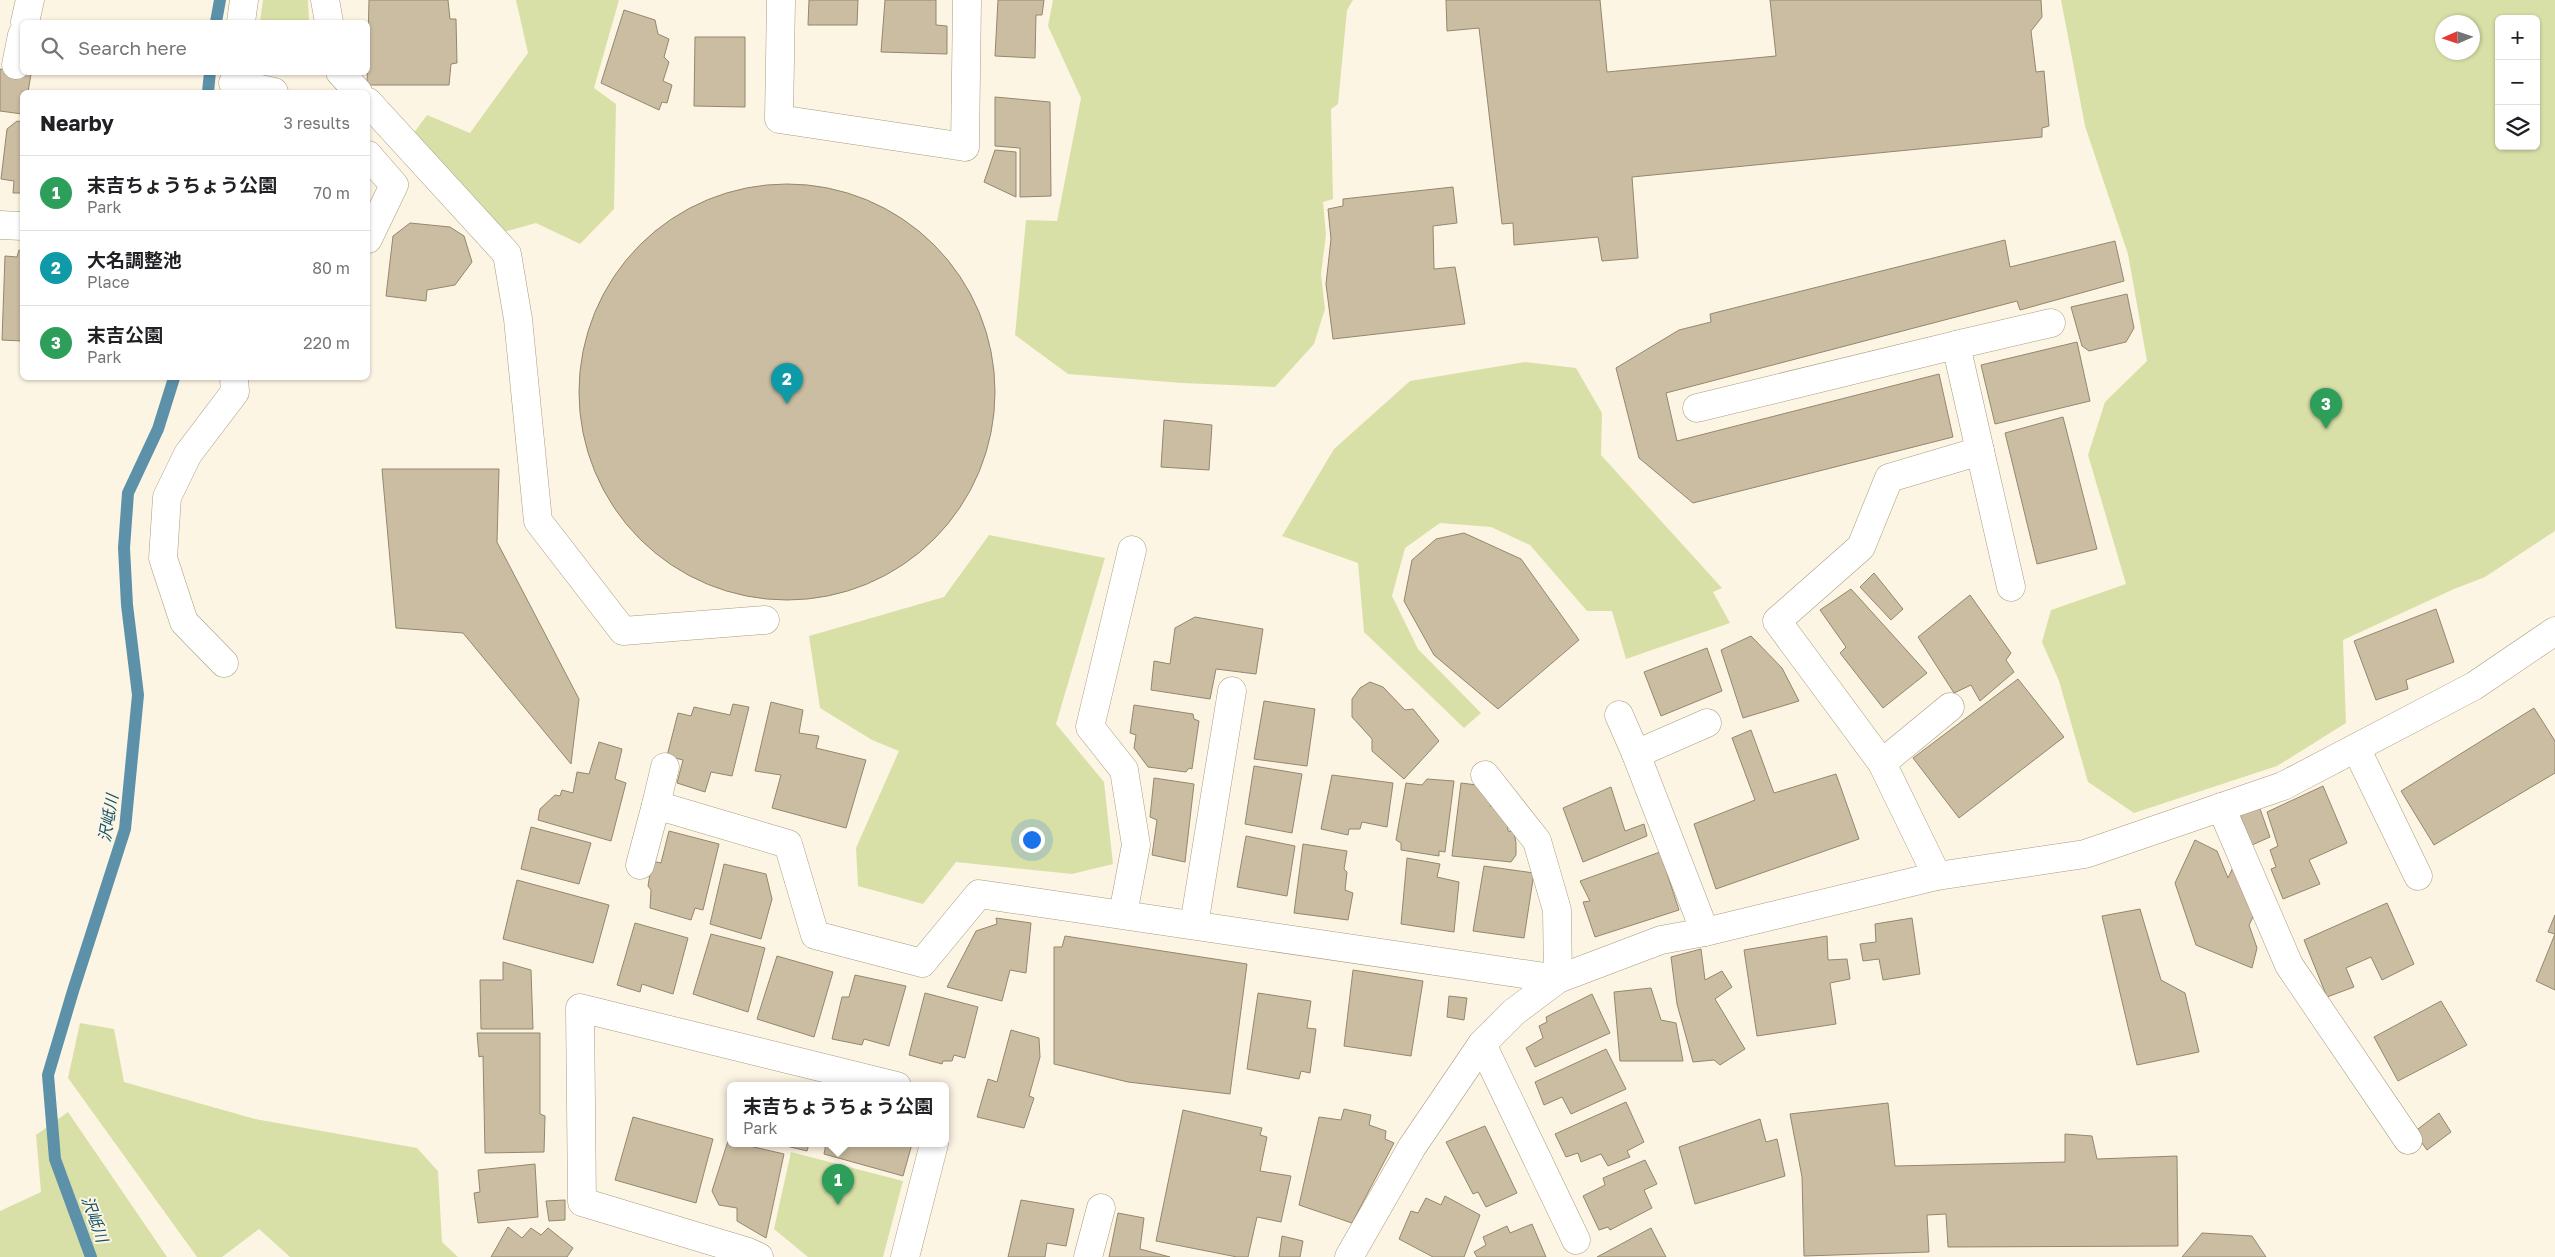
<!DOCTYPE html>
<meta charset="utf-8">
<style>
:root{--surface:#fff;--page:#f6f6f6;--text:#202124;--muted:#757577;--line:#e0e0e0;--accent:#111827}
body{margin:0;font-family:"Golos Text","Noto Sans JP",sans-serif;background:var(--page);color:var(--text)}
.controls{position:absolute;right:15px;top:15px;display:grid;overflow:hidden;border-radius:8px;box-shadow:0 1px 4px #0004}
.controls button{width:45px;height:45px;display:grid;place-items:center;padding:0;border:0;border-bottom:1px solid var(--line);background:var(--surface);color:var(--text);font:25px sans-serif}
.compass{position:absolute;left:2435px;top:15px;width:45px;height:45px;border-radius:50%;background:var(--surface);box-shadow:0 1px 4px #0004;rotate:267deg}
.you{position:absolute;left:1031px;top:839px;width:18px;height:18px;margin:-12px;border:4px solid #fff;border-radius:50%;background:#1a73e8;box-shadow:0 0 0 8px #1a73e833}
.badge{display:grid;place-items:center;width:32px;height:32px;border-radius:50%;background:var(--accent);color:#fff;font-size:16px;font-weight:700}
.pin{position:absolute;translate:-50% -41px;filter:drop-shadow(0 1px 2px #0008)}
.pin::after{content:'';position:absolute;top:26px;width:18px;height:15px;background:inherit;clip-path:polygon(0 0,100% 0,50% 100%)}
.popup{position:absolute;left:727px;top:1082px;width:222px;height:65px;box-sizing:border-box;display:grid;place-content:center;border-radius:8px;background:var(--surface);filter:drop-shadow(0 1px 4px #0005);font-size:16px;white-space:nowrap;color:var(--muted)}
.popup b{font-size:19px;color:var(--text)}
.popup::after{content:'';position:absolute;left:50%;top:100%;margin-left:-10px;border:10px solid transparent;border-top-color:var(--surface)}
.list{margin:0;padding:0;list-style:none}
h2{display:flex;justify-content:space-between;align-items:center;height:65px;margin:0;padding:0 20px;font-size:21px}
h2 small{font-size:16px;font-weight:400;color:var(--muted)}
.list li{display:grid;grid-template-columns:32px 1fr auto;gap:15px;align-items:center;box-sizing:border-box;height:75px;padding:0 20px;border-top:1px solid var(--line)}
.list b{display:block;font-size:19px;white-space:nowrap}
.list p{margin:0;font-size:16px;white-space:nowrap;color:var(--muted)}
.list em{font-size:16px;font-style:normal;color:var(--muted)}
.icon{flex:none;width:28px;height:28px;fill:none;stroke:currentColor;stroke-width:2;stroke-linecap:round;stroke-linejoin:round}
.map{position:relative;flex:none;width:2555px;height:1257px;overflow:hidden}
.search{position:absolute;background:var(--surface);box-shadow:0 1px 4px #0004;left:20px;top:20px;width:350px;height:55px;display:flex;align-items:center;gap:12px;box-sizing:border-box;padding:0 18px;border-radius:8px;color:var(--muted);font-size:19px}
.panel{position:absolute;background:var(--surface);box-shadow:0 1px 4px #0004;left:20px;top:90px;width:350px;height:290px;border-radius:8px}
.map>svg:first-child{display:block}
.green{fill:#d9e0a7;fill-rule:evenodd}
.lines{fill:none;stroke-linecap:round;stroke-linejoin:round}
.stream{stroke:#5c91a9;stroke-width:12}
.building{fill:#cbbda1;stroke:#94876c}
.minor-casing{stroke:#a99c80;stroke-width:29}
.minor{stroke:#fff;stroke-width:28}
.labels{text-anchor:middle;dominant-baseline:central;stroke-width:4;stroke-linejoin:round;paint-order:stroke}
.water-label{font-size:16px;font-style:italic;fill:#13526e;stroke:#fdf5e3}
</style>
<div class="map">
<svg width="2555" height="1257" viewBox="0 0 2555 1257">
<rect width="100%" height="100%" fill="#fdf5e3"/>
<g class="green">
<path d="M263,0H308L309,22H260Z"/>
<path d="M516,0H619L594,88L616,104L614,209L580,244L536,223L500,233L413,134L427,115L470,133L528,53Z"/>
<path d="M1053,0H1353L1347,10L1338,104L1331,109L1333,199L1323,202L1326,235L1321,274L1325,309L1314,344L1275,387L1182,383L1068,374L1015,335L1026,220L1057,221L1081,98L1048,26Z"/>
<path d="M2061,0H2555V531L2485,577L2454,589L2343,640L2346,723L2277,766L2134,813L2088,782L2059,681L2042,642L2051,610L2126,584L2088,455L2105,402L2147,361L2128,254L2085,126ZM2499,19H2536V146H2499ZM2442,22H2472V52H2442Z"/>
<path d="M1525,362L1576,368L1602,413L1601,455L1722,588L1713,592L1730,623L1626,659L1612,611H1587L1530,545L1491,527L1440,523L1405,548L1392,596L1418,649L1481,713L1464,728L1364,632L1358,563L1282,536L1334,449L1410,381Z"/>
<path d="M989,535L1105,558L1056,724L1104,782L1113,864L1072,874L956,862L923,904L858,886L856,848L899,751L872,740L820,708L809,636L944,597Z"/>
<path d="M80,1023L114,1029L124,1082L255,1119L417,1148L438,1171L442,1242L458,1257H290L259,1229L222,1257H197L68,1078Z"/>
<path d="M68,1112L167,1257H0V1211L41,1192L36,1135Z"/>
<path d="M791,1152L903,1181L883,1257H808L774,1229Z"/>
</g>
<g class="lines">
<g class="stream">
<path d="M216,22L220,0"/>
<path d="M208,92L210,72"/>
<path d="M91,1257L55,1159L48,1075L73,991L125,829L138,695L127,605L124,548L128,493L158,429L174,378"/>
</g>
</g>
<g class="building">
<path d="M369,0H448L450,19H456L457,63L451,64L449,85H367Z"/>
<path d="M809,0H858L857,25H808Z"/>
<path d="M885,0H936V25L947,26V54L881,52Z"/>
<path d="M998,0H1044L1042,15H1036L1035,58L995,56Z"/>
<path d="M1446,0H1600L1607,72L1776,56L1770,0H2041L2042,17L2031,31L2036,72L2044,71L2049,126L2042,128V137L1632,177L1638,258L1602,261L1598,237L1514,245L1513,223L1502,224L1479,28L1447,31Z"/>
<path d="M624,10L655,20L658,34L669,39L664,57L669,62L663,81L672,85L667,103L662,102L659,110L601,83Z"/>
<path d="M695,37H745V107L694,106Z"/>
<path d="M0,69L31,74L28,92H22V114L0,111Z"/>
<path d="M995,97L1050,102L1051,196L1020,197V148L995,146Z"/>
<path d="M17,121L22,122V193H13L14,181L1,179L7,129Z"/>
<path d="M995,150L1016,152V197L984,182Z"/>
<circle cx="787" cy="392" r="208"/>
<path d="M1453,187L1457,223L1433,226L1434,269L1455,267L1465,324L1333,339L1326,284L1331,239L1328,209L1343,206V199Z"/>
<path d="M410,223L450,227L464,236L472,262L455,285L427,290L426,301L386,296L393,236Z"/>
<path d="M2005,240L2010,267L2115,241L2124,281L2020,310L2017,301L1666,393L1677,441L1939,374L1953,437L1693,503L1639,458L1616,368L1679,330L1711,322L1710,314Z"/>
<path d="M19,250L22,251V341L2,340L5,256L17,257Z"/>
<path d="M2127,294L2134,328L2126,342L2089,351L2082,346L2071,307Z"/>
<path d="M2077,342L2090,401L1995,424L1981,365Z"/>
<path d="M2063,417L2097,549L2037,564L2005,433Z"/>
<path d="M1164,420L1212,425L1209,470L1161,467Z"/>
<path d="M382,469H499L497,542L579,699L571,764L463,633L396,628Z"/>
<path d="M1464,533L1521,559L1579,640L1498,709L1434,655L1404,601L1412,560L1436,539Z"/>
<path d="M1874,573L1903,609L1891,620L1860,587Z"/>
<path d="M1851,589L1927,673L1883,708L1840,653L1846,647L1820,610Z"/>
<path d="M1970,595L2011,653L2006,660L2014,672L1980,701L1971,685L1954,693L1918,637Z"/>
<path d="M2436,609L2454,662L2406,680L2408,689L2376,700L2354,641Z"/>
<path d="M1195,617L1263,629L1256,674L1216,669L1210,699L1151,690L1154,661L1170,664L1175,628Z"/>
<path d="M1751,636L1782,668L1799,701L1743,718L1721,650Z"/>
<path d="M1707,648L1722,691L1661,716L1644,672Z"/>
<path d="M2018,679L2064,737L1959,818L1913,758Z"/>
<path d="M1370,682L1383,687L1405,710L1413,709L1439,741L1404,779L1372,751V739L1352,717V699L1360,688Z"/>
<path d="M1264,701L1315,709L1307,766L1254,759Z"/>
<path d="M771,702L803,710L799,733L819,736L816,748L866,760L846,828L772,808L781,775L755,771Z"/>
<path d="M733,704L749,707L732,776L711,772L705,792L677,783L683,760L667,756L678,713L691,716L694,707L730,715Z"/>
<path d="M1134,705L1193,714L1194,719L1199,721L1192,769L1189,768L1186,772L1148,767L1134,748L1136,735L1130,733Z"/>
<path d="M2534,708L2555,741V773L2434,845L2401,791Z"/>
<path d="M1751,730L1774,793L1836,774L1859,839L1716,889L1694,824L1755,800L1732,738Z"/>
<path d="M599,742L622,749L615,779L626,783L611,841L538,820L540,809L555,795L560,796L562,790L573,793L577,772L589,774Z"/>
<path d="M1254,766L1302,774L1292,833L1245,824Z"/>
<path d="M1332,775L1393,783L1387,827L1362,822L1360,829H1349L1348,835L1321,829Z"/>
<path d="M1154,778L1194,784L1185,862L1152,855L1157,820L1150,817Z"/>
<path d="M1427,779L1454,781L1445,852L1439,851V856L1401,850V843L1396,840L1406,783L1422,785Z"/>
<path d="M1461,783L1493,787L1490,806L1506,809L1508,831L1514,832L1516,843V855L1511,862L1452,856Z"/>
<path d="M2323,786L2347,843L2309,860L2320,884L2283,899L2271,869L2276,867L2270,850L2278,846L2267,812Z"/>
<path d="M1611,787L1625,831L1644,824L1647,836L1583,862L1563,808Z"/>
<path d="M2259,806L2270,837L2252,845L2239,813Z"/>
<path d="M531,827L591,843L579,884L521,869Z"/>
<path d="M669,831L719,844L703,910L695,908L691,920L650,908L651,890L648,886L652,861L661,863Z"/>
<path d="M1246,836L1295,846L1287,896L1237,887Z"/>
<path d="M2195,840L2217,851L2228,878L2235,863L2255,913L2249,925L2257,948L2252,968L2196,945L2175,883Z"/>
<path d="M1303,844L1347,851L1344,869L1347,872L1345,890L1353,893L1348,920L1294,913Z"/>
<path d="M1660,852L1679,910L1595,937L1583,902L1590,901L1580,881Z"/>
<path d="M1407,858L1440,864L1437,877L1459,882L1454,932L1401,924Z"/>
<path d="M724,864L766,874L772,899L761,939L710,924Z"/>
<path d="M1484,866L1534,873L1524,938L1473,931Z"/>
<path d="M517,880L609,905L593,963L503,939Z"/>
<path d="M2387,903L2414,964L2382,980L2371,957L2346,968L2354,987L2327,997L2304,940Z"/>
<path d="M2140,909L2161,980L2185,993L2199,1052L2137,1065L2102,916Z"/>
<path d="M2555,915V990L2536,981L2555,934L2548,932Z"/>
<path d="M996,918L1031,923L1026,973L1010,970L1002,1001L947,987L976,931L997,924Z"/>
<path d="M1912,918L1920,974L1883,980L1879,959L1863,961L1860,944L1876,942L1875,924Z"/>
<path d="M635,923L688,938L673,994L642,984L640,992L617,985Z"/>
<path d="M711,934L765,948L748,1012L693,994Z"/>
<path d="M1065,936L1247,964L1230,1094L1128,1082L1054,1064V947H1062Z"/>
<path d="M1827,936L1828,960L1847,959L1850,979L1830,983L1836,1024L1757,1036L1744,950Z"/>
<path d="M1701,949L1705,980L1722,971L1732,987L1715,999L1745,1049L1720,1065L1714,1060L1693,1062L1677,1004L1671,957Z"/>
<path d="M777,956L833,972L814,1037L757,1019Z"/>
<path d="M503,962L531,970L533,1029H481L480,980H503Z"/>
<path d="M1353,970L1423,981L1411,1056L1344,1046Z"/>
<path d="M855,975L906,986L889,1046L864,1039L862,1045L832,1039L842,997H849Z"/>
<path d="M1651,988L1661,1020L1676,1023L1683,1061H1620L1614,992Z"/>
<path d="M925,993L978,1007L965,1058L954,1055L952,1061H943L942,1064L909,1055Z"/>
<path d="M1258,993L1311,1001L1307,1028L1316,1029L1310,1073L1301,1071L1299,1079L1247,1069Z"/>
<path d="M1592,994L1610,1033L1535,1067L1526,1048L1543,1038L1539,1026L1547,1022L1546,1017Z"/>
<path d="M1449,996L1467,998L1464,1020L1447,1017Z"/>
<path d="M2441,1001L2467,1045L2398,1081L2374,1037Z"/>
<path d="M1011,1030L1039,1038L1040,1057L1029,1096L1034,1098L1024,1128L977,1117L988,1079L997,1082Z"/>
<path d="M477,1033H540V1114L545,1116L544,1152L485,1153L483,1056L479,1057Z"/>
<path d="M1606,1049L1626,1089L1571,1114L1562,1097L1544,1105L1535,1082Z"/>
<path d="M1626,1102L1644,1142L1627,1151L1630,1157L1608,1166L1601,1154L1581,1162L1578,1153L1566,1157L1555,1134Z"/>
<path d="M1888,1103L1895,1166L2065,1162V1134L2092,1136L2097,1159L2177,1156L2178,1246L1948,1247L1946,1214L1927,1215L1929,1252L1804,1256L1802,1177L1790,1114Z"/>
<path d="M1344,1109L1371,1115L1369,1125L1386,1131L1385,1139L1394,1143L1352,1223L1299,1205L1319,1117L1341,1120Z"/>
<path d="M1183,1110L1262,1128L1260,1135L1267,1137L1260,1171L1291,1176L1281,1222L1257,1217L1248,1257H1237L1156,1241Z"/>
<path d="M2439,1113L2451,1132L2427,1150L2414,1132Z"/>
<path d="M633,1117L713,1139L696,1203L615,1180Z"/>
<path d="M1760,1119L1766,1142L1777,1139L1785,1176L1695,1204L1679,1147Z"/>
<path d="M1485,1126L1517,1193L1486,1207L1478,1192L1473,1194L1446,1142Z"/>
<path d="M728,1141L784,1154L766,1238L737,1221V1208L719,1205L712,1191Z"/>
<path d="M778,1144H809L807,1151Z"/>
<path d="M826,1144H912L903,1176L824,1154Z"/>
<path d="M1645,1160L1657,1184L1644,1190L1652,1208L1610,1230L1608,1227L1599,1230L1583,1196L1605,1185L1603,1178Z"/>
<path d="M535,1164L538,1217L478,1223L474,1193L480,1192L478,1170Z"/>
<path d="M1445,1196L1480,1215L1464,1257H1433L1399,1239L1411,1211L1418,1213L1426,1198L1441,1205Z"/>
<path d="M565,1200V1220L549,1221L546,1201Z"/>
<path d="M1021,1200L1074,1209L1066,1246L1047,1243L1045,1257H1008Z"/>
<path d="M1118,1213L1144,1218L1140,1249L1170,1257H1109Z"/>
<path d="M1532,1224L1546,1257H1477L1474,1252L1486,1245L1483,1237L1507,1226L1510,1233Z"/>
<path d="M508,1227L522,1238L531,1228L541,1235L548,1228L573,1248L567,1257H491Z"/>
<path d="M1651,1228L1666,1257H1597Z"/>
<path d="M2202,1233L2252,1236L2266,1257H2182Z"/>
<path d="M1282,1236L1303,1241L1300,1257H1279Z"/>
</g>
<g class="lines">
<defs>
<g id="minor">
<path d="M325,0L329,22"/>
<path d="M781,0L779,119L965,147L967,0"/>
<path d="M25,22L30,0"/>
<path d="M241,22L244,0"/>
<path d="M16,65L22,35"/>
<path d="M340,72L358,92"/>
<path d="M233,83L274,92"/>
<path d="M368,102L507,254L518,319L538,521L623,631L765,620"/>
<path d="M368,155L394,185L368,239"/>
<path d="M0,225L22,226"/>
<path d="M1956,345L2051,323"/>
<path d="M1697,408L1956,345L1980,451L1889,478L1861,547L1777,621L1882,763L1937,876"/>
<path d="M1980,451L2011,587"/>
<path d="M224,663L184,622L163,558L167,497L188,454L235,392L234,378"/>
<path d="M1619,715L1636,754"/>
<path d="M2356,748L2418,876"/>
<path d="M1882,763L1950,707"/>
<path d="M665,767L656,805L788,844L815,935L922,963L979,894L1558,979L1557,910L1537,841L1485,775"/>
<path d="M2221,807L2289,965L2408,1140"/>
<path d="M640,865L656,805"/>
<path d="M1123,914L1136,845L1124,770L1090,727L1132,550"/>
<path d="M1194,925L1232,691"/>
<path d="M1705,932L1636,754L1707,723"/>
<path d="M1482,1044L1576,1240"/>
<path d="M759,1257L748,1252L582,1202L580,1008L897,1086"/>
<path d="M905,1257L934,1144"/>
<path d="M1088,1257L1101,1208"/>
<path d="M1349,1257L1412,1147L1482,1044L1514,1012L1558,979L1661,940L1705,932L1937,876L2085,854L2283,786L2474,686L2555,631"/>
</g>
</defs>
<use href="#minor" class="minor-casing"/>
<use href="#minor" class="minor"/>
</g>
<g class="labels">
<g class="water-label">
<text transform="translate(108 818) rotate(-80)">沢岻川</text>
<text transform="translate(95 1219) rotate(70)">沢岻川</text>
</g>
</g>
</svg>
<div class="controls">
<button>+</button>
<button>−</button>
<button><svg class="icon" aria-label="layers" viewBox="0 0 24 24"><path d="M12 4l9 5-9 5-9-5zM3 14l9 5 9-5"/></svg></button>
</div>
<svg class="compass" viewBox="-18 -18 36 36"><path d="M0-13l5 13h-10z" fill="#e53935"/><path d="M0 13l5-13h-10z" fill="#757577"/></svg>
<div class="you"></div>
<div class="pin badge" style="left:838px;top:1205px;background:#2e9e5b">1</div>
<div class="popup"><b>末吉ちょうちょう公園</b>Park</div>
<div class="pin badge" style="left:787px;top:404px;background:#0f9aa8">2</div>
<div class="pin badge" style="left:2326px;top:429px;background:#2e9e5b">3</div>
<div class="search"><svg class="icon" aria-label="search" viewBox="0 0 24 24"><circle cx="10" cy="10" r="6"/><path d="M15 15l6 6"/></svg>Search here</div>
<section class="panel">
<h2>Nearby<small>3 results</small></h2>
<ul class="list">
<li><span class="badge" style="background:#2e9e5b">1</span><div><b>末吉ちょうちょう公園</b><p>Park</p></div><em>70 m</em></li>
<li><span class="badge" style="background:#0f9aa8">2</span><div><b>大名調整池</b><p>Place</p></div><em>80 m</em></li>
<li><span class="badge" style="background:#2e9e5b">3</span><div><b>末吉公園</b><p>Park</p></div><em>220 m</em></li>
</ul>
</section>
</div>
